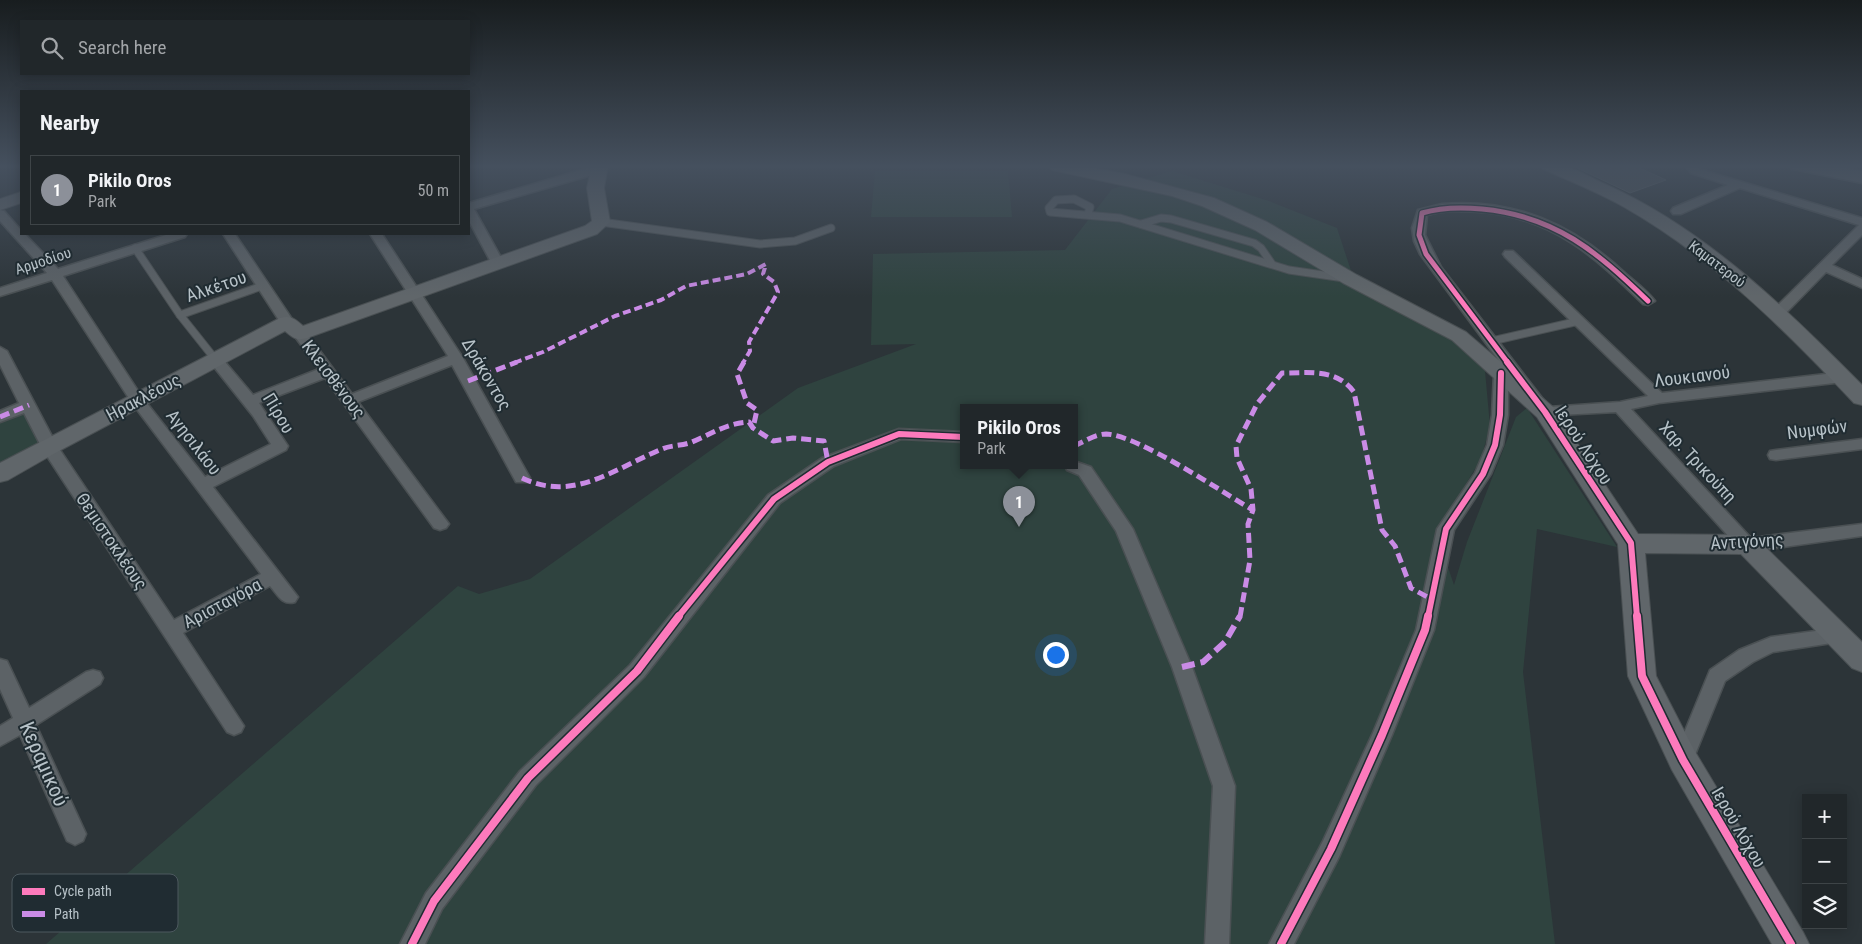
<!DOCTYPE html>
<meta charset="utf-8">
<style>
:root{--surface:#21272a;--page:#292f32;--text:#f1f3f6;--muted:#a2a5a8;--line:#3e4447;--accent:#8c9099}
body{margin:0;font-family:"Roboto Condensed",sans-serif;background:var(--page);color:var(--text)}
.controls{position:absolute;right:15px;bottom:15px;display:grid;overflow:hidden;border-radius:0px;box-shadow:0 2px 12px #0003}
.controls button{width:45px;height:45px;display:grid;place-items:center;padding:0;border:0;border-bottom:1px solid var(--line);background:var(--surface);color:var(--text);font:25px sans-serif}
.you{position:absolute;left:1055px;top:654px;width:18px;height:18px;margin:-12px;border:4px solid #fff;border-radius:50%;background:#1a73e8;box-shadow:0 0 0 8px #1a73e833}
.badge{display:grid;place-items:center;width:32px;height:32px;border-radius:50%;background:var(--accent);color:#fff;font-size:16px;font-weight:700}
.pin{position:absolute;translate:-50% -41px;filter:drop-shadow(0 1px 2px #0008)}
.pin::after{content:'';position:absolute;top:26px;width:18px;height:15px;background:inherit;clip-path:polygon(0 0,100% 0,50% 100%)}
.popup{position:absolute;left:960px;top:404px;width:118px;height:65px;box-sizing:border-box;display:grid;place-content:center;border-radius:0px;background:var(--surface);filter:drop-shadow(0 1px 4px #0005);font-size:16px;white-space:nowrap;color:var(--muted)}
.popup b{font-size:19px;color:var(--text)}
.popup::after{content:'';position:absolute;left:50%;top:100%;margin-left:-10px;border:10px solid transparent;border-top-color:var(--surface)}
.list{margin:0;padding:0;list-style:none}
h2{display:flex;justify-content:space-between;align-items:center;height:65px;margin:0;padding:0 20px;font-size:21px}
h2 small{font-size:16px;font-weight:400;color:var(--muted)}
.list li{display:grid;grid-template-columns:32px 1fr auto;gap:15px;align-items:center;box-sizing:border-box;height:70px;margin:0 10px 10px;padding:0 10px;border:1px solid var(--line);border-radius:0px}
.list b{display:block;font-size:19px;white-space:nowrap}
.list p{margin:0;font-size:16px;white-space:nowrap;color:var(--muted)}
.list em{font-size:16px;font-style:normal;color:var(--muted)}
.icon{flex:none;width:28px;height:28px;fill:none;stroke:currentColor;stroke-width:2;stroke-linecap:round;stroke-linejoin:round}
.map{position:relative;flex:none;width:1862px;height:944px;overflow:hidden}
.search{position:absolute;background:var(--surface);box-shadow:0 2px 12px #0003;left:20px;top:20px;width:450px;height:55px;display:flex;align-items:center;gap:12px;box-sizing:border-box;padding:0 18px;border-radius:0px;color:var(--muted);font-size:19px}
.panel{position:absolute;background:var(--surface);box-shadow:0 2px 12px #0003;left:20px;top:90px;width:450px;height:145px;border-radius:0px}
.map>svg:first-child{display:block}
.green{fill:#2f433f;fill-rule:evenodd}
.building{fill:#474d51;stroke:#545c5f}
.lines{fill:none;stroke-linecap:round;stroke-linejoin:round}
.lane-casing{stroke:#4a5053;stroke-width:9}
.street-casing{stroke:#4a5053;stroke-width:3}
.secondary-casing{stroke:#4a5053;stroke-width:2}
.primary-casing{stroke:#4a5155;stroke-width:3}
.lane{stroke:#5c6266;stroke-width:7}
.street{fill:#5c6266;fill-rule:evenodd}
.secondary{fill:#60666a;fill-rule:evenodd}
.primary{fill:#5e6468;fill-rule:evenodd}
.quiet-far2{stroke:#ca8be6;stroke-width:4;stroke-dasharray:8 4;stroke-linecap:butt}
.quiet-far1{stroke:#ca8be6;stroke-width:5;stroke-dasharray:10 5;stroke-linecap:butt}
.quiet{stroke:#ca8be6;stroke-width:6;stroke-dasharray:13 6;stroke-linecap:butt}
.cycleway-far2-casing{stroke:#202c32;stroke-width:8}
.cycleway-far1-casing{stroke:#202c32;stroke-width:9}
.cycleway-casing{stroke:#202c32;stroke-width:11}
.cycleway-far2{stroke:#fd7abc;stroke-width:5}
.cycleway-far1{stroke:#fd7abc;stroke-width:6}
.cycleway{stroke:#fd7abc;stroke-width:8}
.labels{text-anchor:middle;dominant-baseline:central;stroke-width:4;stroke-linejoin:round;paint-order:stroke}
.far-street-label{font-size:15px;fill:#b7c2c8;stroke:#202c32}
.street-label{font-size:18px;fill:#b7c2c8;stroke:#202c32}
.near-street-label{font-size:21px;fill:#b7c2c8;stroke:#202c32}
.key{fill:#202c32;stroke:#4d595f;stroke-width:1}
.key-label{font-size:14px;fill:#b7c2c8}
</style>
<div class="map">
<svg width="1862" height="944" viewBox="0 0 1862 944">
<rect width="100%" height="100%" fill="#2c3438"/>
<g class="green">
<path d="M875,171H1008L1012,217H871Z"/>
<path d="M1172,171L1269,201L1337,228L1356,286L1461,344L1485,371L1490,426L1481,459L1448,514L1438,538L1454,585L1467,542L1516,417L1527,408L1617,547L1537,529L1523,672L1555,944H46L458,586L479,594L530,579L798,388L916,344L871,345L873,254L1065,250L1112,189ZM964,408H1074V466H964Z"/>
<path d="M24,409L42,445L0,468V420Z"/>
</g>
<path class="building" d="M1571,165H1633L1666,180L1630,193Z"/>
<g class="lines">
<defs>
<g id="lane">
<path d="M1088,214L1090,207L1074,199L1056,200L1049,208L1050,212L1120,218L1289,270L1344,278"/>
<path d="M601,222L760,244L795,241L831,228"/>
<path d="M1141,224L1161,218L1171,219L1254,243L1261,248L1272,264"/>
<path d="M135,248L180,315L215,359"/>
<path d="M180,315L262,286"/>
<path d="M1492,341L1579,321"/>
</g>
<g id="street">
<path d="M1685,165H1696L1699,169L1862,218V235L1832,265L1862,279V288L1826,272L1782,317H1772L1770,314L1772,311L1859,225L1740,188L1681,214H1673L1671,211L1673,208L1728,185L1691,173Z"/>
<path d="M598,167L602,168V172L474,209L504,263L498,267L493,266L469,221V203L581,170Z"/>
<path d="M1442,204C1514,198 1572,224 1624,272C1634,281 1647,290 1655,301L1648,305L1643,304C1595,257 1554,219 1484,212C1465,211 1446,209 1427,215L1425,235L1441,267L1549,407L1620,402L1648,396L1505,257L1503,254L1505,251H1513L1662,393L1843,372L1848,374L1850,377L1843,382L1659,403L1631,409L1751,538L1862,524V536L1747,552L1741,550L1616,412L1540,416L1508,374V415L1503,445L1491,474L1454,530L1434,630L1392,735L1339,857L1294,944H1269L1323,841L1372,735L1416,630L1437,529L1475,473L1487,445L1492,415L1494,373L1496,370L1505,369L1420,254L1414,241L1412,228L1418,210Z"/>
<path d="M0,210L4,211L21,230V234H25L58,269L169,234H187L185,237L63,276L142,397L205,477L271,444L253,416L210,362L208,359L210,356H220L253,395L319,369L293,334L300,330L305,331L352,394L448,356L370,234H382L463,358L530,478L528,482H516L452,365L358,402L446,520L449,524L446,528L440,530L434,528L325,378L259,403L288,446L286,450L213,487L298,597L295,602C282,606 278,595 270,586L183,633L244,726L241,732L234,735L227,732L43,450L24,413L0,422V411L19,403L0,365V347L7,351L56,444L174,620L261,574L132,403L52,280L0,296V288L47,273L0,221Z"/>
<path d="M223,234H235L294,322L292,325H282Z"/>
<path d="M899,429L964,432V442L901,439L834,466L780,503L644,677L536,785L442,909L425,944H400L426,893L520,771L630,665L768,495L822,458Z"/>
<path d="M1862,439V449L1776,460L1770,459L1768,455L1770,451L1776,450Z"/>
<path d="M1074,461L1091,467L1133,529L1192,667L1235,786L1229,944H1205L1213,786L1172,667L1116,531L1079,475L1067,470L1065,466H1074Z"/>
<path d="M1838,628L1845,631L1847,636L1845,641L1773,652L1753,662L1725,681L1690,767L1683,769L1676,767L1673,760L1710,670L1739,650L1771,637Z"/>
<path d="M0,659L7,661L29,708L86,672L93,670L100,672L103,678L100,684L36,725L86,834L83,841L75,845L67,841L20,735L0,746V726L13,718L0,689Z"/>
</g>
<g id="secondary">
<path d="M592,165H608L604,188L610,222L597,234L307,338C297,341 293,338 285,331L57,452L8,480L0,482V463L280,318C291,315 295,319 303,326L585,226L592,221L587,188Z"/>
<path d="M1044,165H1079L1125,174L1214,198L1267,222L1357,275L1466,332L1553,407L1638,534L1747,535L1756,538L1862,642V672L1852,668L1741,554L1645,553L1656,676L1694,750L1803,932L1809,944H1772L1672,770L1628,676L1618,544L1537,417L1452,340L1343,283L1255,230L1202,206L1172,196L1052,170Z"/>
<path d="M1539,165C1546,165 1555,164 1562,165C1577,169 1593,179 1607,185C1706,230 1787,309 1862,385V405L1854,403C1785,330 1712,257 1624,207C1598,192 1569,181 1541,168Z"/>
<path d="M21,192V203L0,210V199Z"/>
</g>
<path id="primary" d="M1789,165H1828L1862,171V183L1798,170L1792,169Z"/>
</defs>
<use href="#lane" class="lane-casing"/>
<use href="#street" class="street-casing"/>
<use href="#secondary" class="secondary-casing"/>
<use href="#primary" class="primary-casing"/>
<use href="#lane" class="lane"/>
<use href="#street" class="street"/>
<use href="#secondary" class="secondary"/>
<use href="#primary" class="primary"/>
<path class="quiet-far2" d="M514,363L543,352L615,316L661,300L686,286L747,274L766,264L763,274L774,282L778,292L749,342L750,351L743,363"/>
<g class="quiet-far1">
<path d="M744,362L737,374L747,403L757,410L753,428"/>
<path d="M468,381L517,362"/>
<path d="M0,417L29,405"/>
<path d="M1074,446C1084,442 1095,434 1106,434C1138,435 1222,492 1253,510"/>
<path d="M522,478C574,503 615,468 662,449C671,445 682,446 692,442C711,434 727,423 749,422L753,428L773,441L793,438L824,441L828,462"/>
<path d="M1240,617L1250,560L1248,524L1253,510L1251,489L1237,458L1236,446L1257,404L1282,373C1309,373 1336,368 1354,392L1382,530L1395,546L1411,588L1431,599"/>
</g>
<path class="quiet" d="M1182,667L1203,662L1225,642L1240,616"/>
<defs>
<path id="cycleway-far2" d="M1508,363L1426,254L1419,235L1422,213C1442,207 1462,207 1482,209C1556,216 1597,252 1648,301"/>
<g id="cycleway-far1">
<path d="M1507,362L1545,412L1631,543L1637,617"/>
<path d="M678,617L774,499L828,462L899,434L964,437"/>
<path d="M1428,617L1446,529L1483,474L1495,445L1500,415L1501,373"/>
</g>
<g id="cycleway">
<path d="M1637,616L1642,676L1683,760L1791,944"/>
<path d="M412,944L434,901L528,778L637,671L679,616"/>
<path d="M1281,944L1331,849L1382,735L1425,630L1428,616"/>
</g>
</defs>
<use href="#cycleway-far2" class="cycleway-far2-casing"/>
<use href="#cycleway-far1" class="cycleway-far1-casing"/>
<use href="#cycleway" class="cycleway-casing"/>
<use href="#cycleway-far2" class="cycleway-far2"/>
<use href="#cycleway-far1" class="cycleway-far1"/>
<use href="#cycleway" class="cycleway"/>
</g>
<linearGradient id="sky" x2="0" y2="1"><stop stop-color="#181d1f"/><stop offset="0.56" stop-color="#45505e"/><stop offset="1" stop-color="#45505e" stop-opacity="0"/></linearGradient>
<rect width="1862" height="297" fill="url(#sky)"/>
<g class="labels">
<g class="far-street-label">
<text transform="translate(43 261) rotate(-18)">Αρμοδίου</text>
<text transform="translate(1717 264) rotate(37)">Καματερού</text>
</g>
<g class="street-label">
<text transform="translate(216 286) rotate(-19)">Αλκέτου</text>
<text transform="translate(487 374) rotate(60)">Δράκοντος</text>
<text transform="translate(1692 376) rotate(-7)">Λουκιανού</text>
<text transform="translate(334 379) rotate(53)">Κλεισθένους</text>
<text transform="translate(143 397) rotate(-28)">Ηρακλέους</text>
<text transform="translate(279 413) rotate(59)">Πίρου</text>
<text transform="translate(1817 429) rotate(-7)">Νυμφών</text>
<text transform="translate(194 442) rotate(52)">Αγησιλάου</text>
<text transform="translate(1584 445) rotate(57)">Ιερού Λόχου</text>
<text transform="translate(1698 462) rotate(47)">Χαρ. Τρικούπη</text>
<text transform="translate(112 541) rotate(56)">Θεμιστοκλέους</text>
<text transform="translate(1747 541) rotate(-3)">Αντιγόνης</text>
<text transform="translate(222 603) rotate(-28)">Αρισταγόρα</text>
<text transform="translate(1739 827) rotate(60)">Ιερού Λόχου</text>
</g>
<g class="near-street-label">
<text transform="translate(44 764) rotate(66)">Κεραμικού</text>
</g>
</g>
<rect x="12" y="874" width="166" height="58" rx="8" class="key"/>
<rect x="22" y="888" width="23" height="7" fill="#fd7abc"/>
<rect x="22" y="911" width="23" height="6" fill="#ca8be6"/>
<g class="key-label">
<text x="54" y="896">Cycle path</text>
<text x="54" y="919">Path</text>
</g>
</svg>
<div class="controls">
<button>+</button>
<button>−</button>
<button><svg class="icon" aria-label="layers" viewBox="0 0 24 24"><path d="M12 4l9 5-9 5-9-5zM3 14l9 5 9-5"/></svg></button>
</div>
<div class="you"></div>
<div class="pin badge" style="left:1019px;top:527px">1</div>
<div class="popup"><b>Pikilo Oros</b>Park</div>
<div class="search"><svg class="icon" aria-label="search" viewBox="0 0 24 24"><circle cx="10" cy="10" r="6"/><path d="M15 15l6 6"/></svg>Search here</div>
<section class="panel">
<h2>Nearby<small></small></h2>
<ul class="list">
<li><span class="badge">1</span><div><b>Pikilo Oros</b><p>Park</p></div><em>50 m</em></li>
</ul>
</section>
</div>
